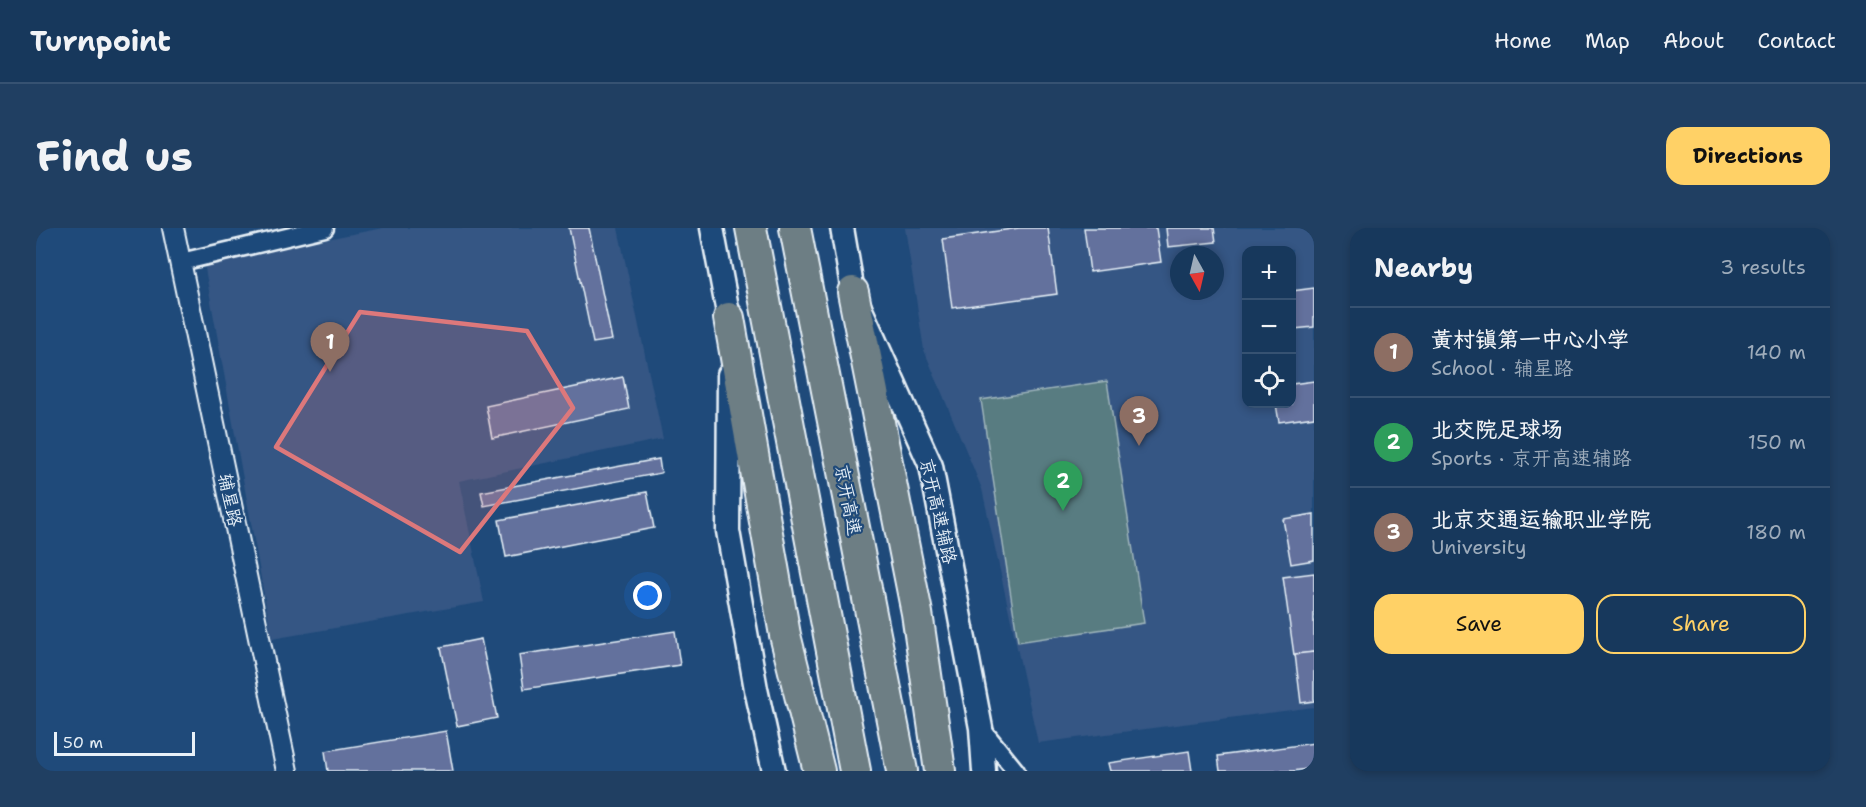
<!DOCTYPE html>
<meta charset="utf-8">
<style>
:root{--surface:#17385c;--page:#203f62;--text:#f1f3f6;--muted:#9eacbb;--line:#365272;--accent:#ffd166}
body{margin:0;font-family:"Shantell Sans","LXGW WenKai TC",sans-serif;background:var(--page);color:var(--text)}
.controls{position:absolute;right:18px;top:18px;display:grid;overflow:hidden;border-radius:12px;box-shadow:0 3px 9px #0003}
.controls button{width:54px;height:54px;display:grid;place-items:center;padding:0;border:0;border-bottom:2px solid var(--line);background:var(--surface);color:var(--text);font:30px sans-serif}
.compass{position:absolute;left:1134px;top:18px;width:54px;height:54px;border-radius:50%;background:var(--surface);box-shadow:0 3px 9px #0003;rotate:172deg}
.scale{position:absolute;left:18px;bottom:15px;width:141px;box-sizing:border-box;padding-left:6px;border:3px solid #e8f1f8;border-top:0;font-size:16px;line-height:21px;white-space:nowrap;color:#e8f1f8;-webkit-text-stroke:4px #1f4a7a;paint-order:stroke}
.you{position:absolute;left:612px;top:368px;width:21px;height:21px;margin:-15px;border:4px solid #fff;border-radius:50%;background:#1a73e8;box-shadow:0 0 0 9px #1a73e833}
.badge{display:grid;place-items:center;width:39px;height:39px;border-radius:50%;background:var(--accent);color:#fff;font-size:20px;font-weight:700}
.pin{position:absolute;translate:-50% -50px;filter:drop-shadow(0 2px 3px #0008)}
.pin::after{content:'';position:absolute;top:32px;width:21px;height:18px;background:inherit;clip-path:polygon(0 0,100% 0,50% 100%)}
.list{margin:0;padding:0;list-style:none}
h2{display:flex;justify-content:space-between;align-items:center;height:78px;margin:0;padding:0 24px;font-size:26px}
h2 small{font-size:20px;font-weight:400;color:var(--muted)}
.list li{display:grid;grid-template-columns:39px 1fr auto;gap:18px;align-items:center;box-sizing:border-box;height:90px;padding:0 24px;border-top:2px solid var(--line)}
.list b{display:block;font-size:22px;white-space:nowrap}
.list p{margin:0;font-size:20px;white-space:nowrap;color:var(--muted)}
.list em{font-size:20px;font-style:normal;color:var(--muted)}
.actions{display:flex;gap:12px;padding:18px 24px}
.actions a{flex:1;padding:14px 0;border:2px solid var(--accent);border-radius:18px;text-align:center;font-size:21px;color:var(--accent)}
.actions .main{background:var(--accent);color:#111}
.icon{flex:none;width:33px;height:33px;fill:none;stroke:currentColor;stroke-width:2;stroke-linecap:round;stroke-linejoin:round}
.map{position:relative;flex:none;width:1278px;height:543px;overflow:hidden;border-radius:18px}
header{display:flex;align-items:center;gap:36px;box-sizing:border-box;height:84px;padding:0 30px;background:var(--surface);border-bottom:2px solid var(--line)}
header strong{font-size:28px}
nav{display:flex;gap:33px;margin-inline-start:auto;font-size:21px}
.intro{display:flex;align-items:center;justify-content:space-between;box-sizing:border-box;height:144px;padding:0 36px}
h1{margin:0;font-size:42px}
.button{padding:15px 27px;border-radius:18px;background:var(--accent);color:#111;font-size:21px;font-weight:700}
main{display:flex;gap:36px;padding:0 36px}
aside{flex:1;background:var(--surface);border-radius:18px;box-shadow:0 3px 9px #0003}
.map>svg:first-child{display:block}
.built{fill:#345684;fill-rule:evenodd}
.green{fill:#587b81;stroke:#a0b6bc;stroke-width:1.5}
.building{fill:#64719d;stroke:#e8f1f8;stroke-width:1.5}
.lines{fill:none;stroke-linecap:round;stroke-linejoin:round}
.minor-casing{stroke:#e8f1f8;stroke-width:21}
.tertiary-casing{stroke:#e8f1f8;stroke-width:24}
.secondary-casing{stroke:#e8f1f8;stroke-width:27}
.motorway-casing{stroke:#e8f1f8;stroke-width:34}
.minor{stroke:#1f4a7a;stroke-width:16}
.tertiary{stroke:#1f4a7a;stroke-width:20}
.secondary{stroke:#1f4a7a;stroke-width:22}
.motorway{stroke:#6d7e84;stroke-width:30}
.marked{fill:#dd787b;fill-opacity:0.2;stroke:#dd787b;stroke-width:4.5;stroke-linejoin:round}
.labels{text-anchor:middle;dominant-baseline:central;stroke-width:4.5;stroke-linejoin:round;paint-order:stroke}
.street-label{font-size:18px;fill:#e8f1f8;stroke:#1f4a7a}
</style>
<header>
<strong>Turnpoint</strong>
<nav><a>Home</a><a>Map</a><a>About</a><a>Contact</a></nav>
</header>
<div class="intro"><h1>Find us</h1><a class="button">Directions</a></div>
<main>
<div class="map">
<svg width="1278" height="543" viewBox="0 0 1278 543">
<rect width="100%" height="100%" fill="#1f4a7a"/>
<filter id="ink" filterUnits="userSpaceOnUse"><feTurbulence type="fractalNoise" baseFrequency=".0167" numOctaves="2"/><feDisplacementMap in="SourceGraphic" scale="12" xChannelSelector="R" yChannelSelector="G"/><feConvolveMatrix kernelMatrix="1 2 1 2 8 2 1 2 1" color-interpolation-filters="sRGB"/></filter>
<g filter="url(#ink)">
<g class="built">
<path d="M347,0H582L627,211L423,253L448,374L236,411L168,35Z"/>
<path d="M869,0H1278V479L1002,515L946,261L888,122ZM1210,22H1256V176H1210ZM1143,27H1179V63H1143Z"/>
</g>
<path class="green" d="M1071,153L1108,395L982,414L945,172Z"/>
<g class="building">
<path d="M533,0H553L576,112L557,115Z"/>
<path d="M983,0H1012L1021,66L916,80L907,11Z"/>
<path d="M1048,0H1120L1125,34L1054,44Z"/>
<path d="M1130,0H1178L1180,14L1132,19Z"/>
<path d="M1278,60V99L1258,101L1256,63Z"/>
<path d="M587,149L593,181L456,210L450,178Z"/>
<path d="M1278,153V189L1243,194L1240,176H1256V156Z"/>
<path d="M623,231L625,245L448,278L445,264Z"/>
<path d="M611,264L618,300L470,329L463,292Z"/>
<path d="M1278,286V332L1255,336L1247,291Z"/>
<path d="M1278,345V424L1258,427L1247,349Z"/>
<path d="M639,403L644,437L488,461L483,427Z"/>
<path d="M445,411L461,490L421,498L405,419Z"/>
<path d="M1278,424V473L1265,475L1259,426Z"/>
<path d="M410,503L417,543H292L289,523Z"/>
<path d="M1278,515V540L1257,543H1184L1182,528Z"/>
<path d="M1153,523L1156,543H1074L1072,535Z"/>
</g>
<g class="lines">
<defs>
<g id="minor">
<path d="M145,34L289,0"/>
<path d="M945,500L980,543"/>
</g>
<path id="tertiary" d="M137,0L251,543"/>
<g id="secondary">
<path d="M676,0L693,90V105"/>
<path d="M806,0L817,64L895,238L945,500L948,543"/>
<path d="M693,147L692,303L720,461L738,543"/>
</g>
<g id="motorway">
<path d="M715,0L819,543"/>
<path d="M759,0L866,543"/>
<path d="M817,64L881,385L904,543"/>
<path d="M693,90L749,407L783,543"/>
</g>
</defs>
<use href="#minor" class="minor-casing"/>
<use href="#tertiary" class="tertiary-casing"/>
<use href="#secondary" class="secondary-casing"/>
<use href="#motorway" class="motorway-casing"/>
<use href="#minor" class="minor"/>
<use href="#tertiary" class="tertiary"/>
<use href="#secondary" class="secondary"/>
<use href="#motorway" class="motorway"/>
</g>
</g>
<path class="marked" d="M324,84L491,103L537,180L424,324L240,219Z"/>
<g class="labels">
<g class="street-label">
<text transform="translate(194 272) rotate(78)">辅星路</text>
<text transform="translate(812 272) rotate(79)">京开高速</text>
<text transform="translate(902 283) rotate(77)">京开高速辅路</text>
</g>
</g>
</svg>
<div class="controls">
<button>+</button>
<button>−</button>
<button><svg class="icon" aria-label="locate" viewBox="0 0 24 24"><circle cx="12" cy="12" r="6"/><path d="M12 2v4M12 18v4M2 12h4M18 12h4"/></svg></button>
</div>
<svg class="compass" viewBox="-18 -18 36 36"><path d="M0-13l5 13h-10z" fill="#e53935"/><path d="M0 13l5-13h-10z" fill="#9eacbb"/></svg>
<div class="scale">50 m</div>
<div class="you"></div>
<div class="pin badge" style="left:294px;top:144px;background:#8d6e63">1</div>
<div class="pin badge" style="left:1027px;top:283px;background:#2e9e5b">2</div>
<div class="pin badge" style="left:1103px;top:218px;background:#8d6e63">3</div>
</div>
<aside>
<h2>Nearby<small>3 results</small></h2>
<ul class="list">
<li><span class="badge" style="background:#8d6e63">1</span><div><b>黄村镇第一中心小学</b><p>School · 辅星路</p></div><em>140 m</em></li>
<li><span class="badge" style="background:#2e9e5b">2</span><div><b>北交院足球场</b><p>Sports · 京开高速辅路</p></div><em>150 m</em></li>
<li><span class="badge" style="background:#8d6e63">3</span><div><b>北京交通运输职业学院</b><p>University</p></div><em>180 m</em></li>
</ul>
<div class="actions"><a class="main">Save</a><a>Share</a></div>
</aside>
</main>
